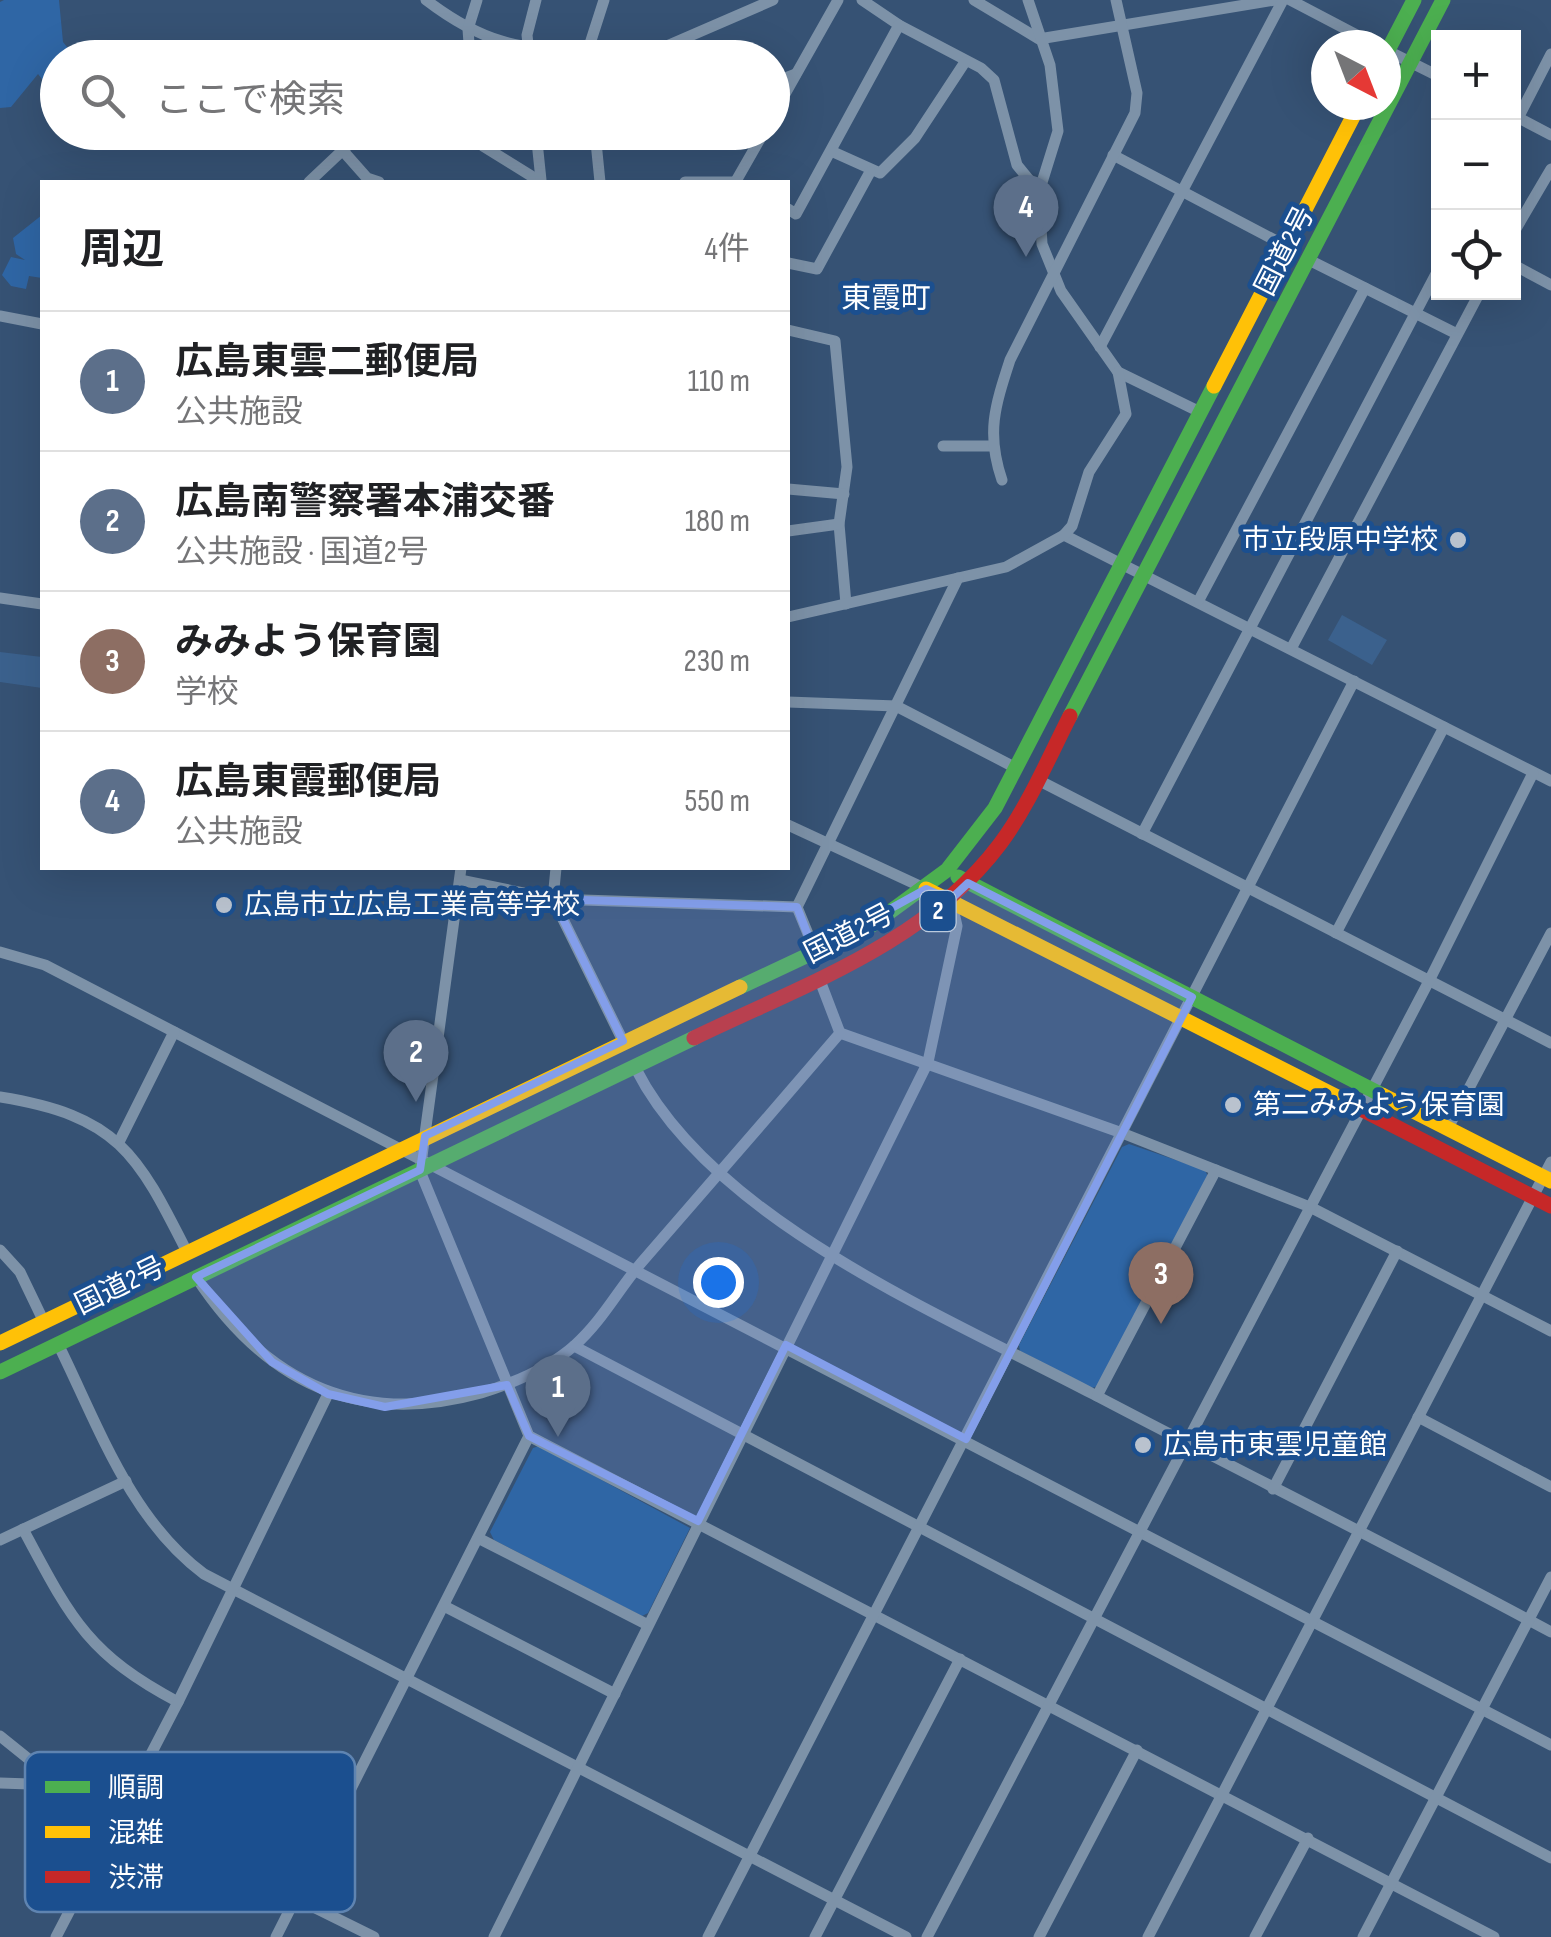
<!DOCTYPE html>
<html lang="ja">
<meta charset="utf-8">
<style>
:root{--surface:#fff;--page:#f6f6f6;--text:#202124;--muted:#757577;--line:#e0e0e0;--accent:#656970}
body{margin:0;font-family:"Sofia Sans Condensed","Noto Sans JP",sans-serif;background:var(--page);color:var(--text)}
.controls{position:absolute;right:30px;top:30px;display:grid;overflow:hidden;border-radius:0px;box-shadow:0 10px 40px #0002}
.controls button{width:90px;height:90px;display:grid;place-items:center;padding:0;border:0;border-bottom:2px solid var(--line);background:var(--surface);color:var(--text);font:50px sans-serif}
.compass{position:absolute;left:1311px;top:30px;width:90px;height:90px;border-radius:50%;background:var(--surface);box-shadow:0 10px 40px #0002;rotate:138deg}
.you{position:absolute;left:718px;top:1282px;width:35px;height:35px;margin:-25px;border:8px solid #fff;border-radius:50%;background:#1a73e8;box-shadow:0 0 0 15px #1a73e833}
.badge{display:grid;place-items:center;width:65px;height:65px;border-radius:50%;background:var(--accent);color:#fff;font-size:32px;font-weight:700}
.pin{position:absolute;translate:-50% -82px;filter:drop-shadow(0 2px 5px #0008)}
.pin::after{content:'';position:absolute;top:52px;width:35px;height:30px;background:inherit;clip-path:polygon(0 0,100% 0,50% 100%)}
.list{margin:0;padding:0;list-style:none}
h2{display:flex;justify-content:space-between;align-items:center;height:130px;margin:0;padding:0 40px;font-size:42px}
h2 small{font-size:32px;font-weight:400;color:var(--muted)}
.list li{display:grid;grid-template-columns:65px 1fr auto;gap:30px;align-items:center;box-sizing:border-box;height:140px;padding:0 40px;border-top:2px solid var(--line)}
.list b{display:block;font-size:38px;white-space:nowrap}
.list p{margin:0;font-size:32px;white-space:nowrap;color:var(--muted)}
.list em{font-size:32px;font-style:normal;color:var(--muted)}
.icon{flex:none;width:55px;height:55px;fill:none;stroke:currentColor;stroke-width:2;stroke-linecap:round;stroke-linejoin:round}
.map{position:relative;flex:none;width:1551px;height:1937px;overflow:hidden}
.search{position:absolute;background:var(--surface);box-shadow:0 10px 40px #0002;left:40px;top:40px;width:750px;height:110px;display:flex;align-items:center;gap:25px;box-sizing:border-box;padding:0 35px;border-radius:55px;color:var(--muted);font-size:38px}
.panel{position:absolute;background:var(--surface);box-shadow:0 10px 40px #0002;left:40px;top:180px;width:750px;height:690px;border-radius:0px}
.map>svg:first-child{display:block}
.green{fill:#2f66a5}
.water{fill:#3b618d}
.lines{fill:none;stroke-linecap:round;stroke-linejoin:round}
.street{stroke:#7d92a8;stroke-width:11}
.fast{stroke:#4caf50;stroke-width:15}
.slow{stroke:#ffc107;stroke-width:15}
.jam{stroke:#c62828;stroke-width:15}
.marked{fill:#839eea;fill-opacity:0.2;stroke:#839eea;stroke-width:8;stroke-linejoin:round}
.poi-dot{fill:#b9c2ce;stroke:#1b4f8f;stroke-width:4}
.labels{text-anchor:middle;dominant-baseline:central;stroke-width:10;stroke-linejoin:round;paint-order:stroke}
.shield{fill:#1b4f8f;stroke:#bbcadd;stroke-width:2.5}
.shield-label{font-size:25px;font-weight:bold;fill:#fff}
.street-label{font-size:28px;fill:#fff;stroke:#1b4f8f}
.poi-label{font-size:28px;fill:#fff;stroke:#1b4f8f;text-anchor:start}
.neighbourhood-label{font-size:30px;fill:#fff;stroke:#1b4f8f}
.key{fill:#1b4f8f;stroke:#5f84b1;stroke-width:2.5}
.key-label{font-size:28px;fill:#fff}
</style>
<div class="map">
<svg width="1551" height="1937" viewBox="0 0 1551 1937">
<rect width="100%" height="100%" fill="#365274"/>
<g class="green">
<path d="M4,0H59L63,42L75,57L58,58L57,98L38,74L11,107L0,108V2Z"/>
<path d="M42,215V278L29,276L26,289L11,286L2,275L11,257L25,260L16,254L13,238Z"/>
<path d="M1129,1144L1205,1170L1208,1177L1098,1386L1092,1388L1020,1351L1019,1345L1122,1147Z"/>
<path d="M539,1446L690,1528L648,1613L642,1616L494,1540L490,1532L533,1448Z"/>
</g>
<g class="water">
<path d="M1342,615L1387,640L1372,665L1328,640Z"/>
<path d="M0,652L42,657V688L0,682Z"/>
</g>
<g class="lines">
<g class="street">
<path d="M426,0C481,42 519,51 587,50"/>
<path d="M862,0L899,25L981,68L994,80L1017,165L1039,192"/>
<path d="M974,0L1039,39L1275,0"/>
<path d="M1028,0L1050,65L1058,131L1039,192L1042,244L1061,291L1118,372L1200,412"/>
<path d="M1290,0L1376,45"/>
<path d="M1386,50L1438,76"/>
<path d="M529,53L527,35L536,0"/>
<path d="M587,53L604,0"/>
<path d="M470,58L468,29L477,0"/>
<path d="M639,58L773,0"/>
<path d="M772,83L796,74"/>
<path d="M1515,116L1551,135"/>
<path d="M772,117L838,0"/>
<path d="M1514,126L1551,54"/>
<path d="M476,132L483,146L541,182"/>
<path d="M536,132L541,180"/>
<path d="M595,132L600,182"/>
<path d="M596,145L632,132"/>
<path d="M831,151L880,173L915,138L965,62"/>
<path d="M344,152L367,178L379,182"/>
<path d="M1113,155L1286,246"/>
<path d="M736,181L764,132"/>
<path d="M309,182L362,132"/>
<path d="M685,182H738"/>
<path d="M788,209L796,214L899,25"/>
<path d="M1514,232L1551,169"/>
<path d="M1309,260L1457,334"/>
<path d="M788,263L817,269L870,172"/>
<path d="M1514,265L1551,285"/>
<path d="M0,316L42,324"/>
<path d="M788,330L835,341L847,467L839,524L846,604"/>
<path d="M1100,347L1283,0"/>
<path d="M943,446H991"/>
<path d="M1002,480C986,433 995,406 1010,360L1135,113L1137,93L1116,0"/>
<path d="M788,489L844,494"/>
<path d="M788,531L839,524"/>
<path d="M1064,535L1551,781"/>
<path d="M0,598L42,604"/>
<path d="M1199,600L1365,288"/>
<path d="M788,617L1006,567L1064,535L1072,526L1089,472L1126,414L1118,372"/>
<path d="M1292,647L1480,292"/>
<path d="M788,702L896,706L1016,768"/>
<path d="M1038,780L1551,1043"/>
<path d="M788,825L924,888"/>
<path d="M1142,834L1438,270"/>
<path d="M461,868L420,1171L529,1436L1494,1937"/>
<path d="M556,868L553,899L623,1041"/>
<path d="M460,880L553,899L797,907"/>
<path d="M1336,933L1444,727"/>
<path d="M815,951L797,907L958,578"/>
<path d="M0,952L45,965L1551,1745"/>
<path d="M840,1033L1122,1133L1310,1207L1551,1331"/>
<path d="M636,1069C713,1221 947,1317 1093,1394C1245,1474 1400,1550 1551,1632"/>
<path d="M0,1097C118,1116 137,1153 187,1252"/>
<path d="M1448,1128L1551,933"/>
<path d="M119,1142L174,1032"/>
<path d="M0,1250L20,1272L44,1322"/>
<path d="M196,1277C265,1382 358,1427 481,1393C514,1383 548,1369 575,1345C602,1321 618,1290 641,1263C708,1186 774,1110 840,1033L819,978"/>
<path d="M58,1344C98,1425 130,1519 204,1574L906,1937"/>
<path d="M574,1346L1551,1858"/>
<path d="M1097,1396L1216,1170"/>
<path d="M1418,1417L1551,1487"/>
<path d="M1273,1489L1397,1251"/>
<path d="M23,1529C70,1617 87,1654 178,1702"/>
<path d="M478,1538L648,1625"/>
<path d="M0,1540L126,1481"/>
<path d="M444,1606L615,1694"/>
<path d="M0,1736L51,1777L374,1937"/>
<path d="M0,1783L30,1784L51,1777"/>
<path d="M56,1937L178,1702L328,1394"/>
<path d="M276,1937L529,1436"/>
<path d="M494,1937L928,1062L957,926L951,900"/>
<path d="M708,1937L1354,681"/>
<path d="M815,1937L960,1659"/>
<path d="M927,1937L1429,981L1533,773"/>
<path d="M1039,1937L1137,1750"/>
<path d="M1148,1937L1551,1162"/>
<path d="M1255,1937L1308,1838"/>
<path d="M1363,1937L1551,1577"/>
</g>
<g class="fast">
<path d="M1386,54L1414,0"/>
<path d="M1070,716L1443,0"/>
<path d="M958,877L1382,1095"/>
<path d="M740,987L872,925L947,870L995,808L1214,386"/>
<path d="M0,1372L694,1038"/>
</g>
<g class="slow">
<path d="M1214,386L1359,105"/>
<path d="M926,889L1359,1108"/>
<path d="M1382,1095L1551,1181"/>
<path d="M0,1343L740,987"/>
</g>
<g class="jam">
<path d="M694,1038C803,985 925,944 1000,844C1029,805 1048,759 1070,716"/>
<path d="M1359,1108L1551,1206"/>
</g>
</g>
<path class="marked" d="M968,883L1192,997L966,1439L786,1345L698,1521L529,1436L507,1385L385,1407L328,1394L272,1362L196,1277L420,1170L425,1136L623,1041L553,899L797,907L814,951L926,889L950,900Z"/>
<g class="poi-dot">
<circle cx="1458" cy="540" r="10"/>
<circle cx="224" cy="905" r="10"/>
<circle cx="1233" cy="1105" r="10"/>
<circle cx="1143" cy="1445" r="10"/>
</g>
<g class="labels">
<rect class="shield" x="920.5" y="891" width="35" height="40" rx="8"/>
<g class="shield-label">
<text x="938" y="911">2</text>
</g>
<g class="street-label">
<text transform="translate(1285 251) rotate(-63)">国道2号</text>
<text transform="translate(849 934) rotate(-27)">国道2号</text>
<text transform="translate(120 1286) rotate(-26)">国道2号</text>
</g>
<g class="poi-label">
<text x="1438" y="540" text-anchor="end">市立段原中学校</text>
<text x="244" y="905">広島市立広島工業高等学校</text>
<text x="1253" y="1105">第二みみよう保育園</text>
<text x="1163" y="1445">広島市東雲児童館</text>
</g>
<g class="neighbourhood-label">
<text x="886" y="299">東霞町</text>
</g>
</g>
<rect x="25" y="1752" width="330" height="160" rx="15" class="key"/>
<rect x="45" y="1781" width="45" height="12" fill="#4caf50"/>
<rect x="45" y="1826" width="45" height="12" fill="#ffc107"/>
<rect x="45" y="1871" width="45" height="12" fill="#c62828"/>
<g class="key-label">
<text x="108" y="1797">順調</text>
<text x="108" y="1842">混雑</text>
<text x="108" y="1887">渋滞</text>
</g>
</svg>
<div class="controls">
<button>+</button>
<button>−</button>
<button><svg class="icon" aria-label="locate" viewBox="0 0 24 24"><circle cx="12" cy="12" r="6"/><path d="M12 2v4M12 18v4M2 12h4M18 12h4"/></svg></button>
</div>
<svg class="compass" viewBox="-18 -18 36 36"><path d="M0-13l5 13h-10z" fill="#e53935"/><path d="M0 13l5-13h-10z" fill="#757577"/></svg>
<div class="you"></div>
<div class="pin badge" style="left:558px;top:1437px;background:#5c6f8a">1</div>
<div class="pin badge" style="left:416px;top:1102px;background:#5c6f8a">2</div>
<div class="pin badge" style="left:1161px;top:1324px;background:#8d6e63">3</div>
<div class="pin badge" style="left:1026px;top:257px;background:#5c6f8a">4</div>
<div class="search"><svg class="icon" aria-label="search" viewBox="0 0 24 24"><circle cx="10" cy="10" r="6"/><path d="M15 15l6 6"/></svg>ここで検索</div>
<section class="panel">
<h2>周辺<small>4件</small></h2>
<ul class="list">
<li><span class="badge" style="background:#5c6f8a">1</span><div><b>広島東雲二郵便局</b><p>公共施設</p></div><em>110 m</em></li>
<li><span class="badge" style="background:#5c6f8a">2</span><div><b>広島南警察署本浦交番</b><p>公共施設 · 国道2号</p></div><em>180 m</em></li>
<li><span class="badge" style="background:#8d6e63">3</span><div><b>みみよう保育園</b><p>学校</p></div><em>230 m</em></li>
<li><span class="badge" style="background:#5c6f8a">4</span><div><b>広島東霞郵便局</b><p>公共施設</p></div><em>550 m</em></li>
</ul>
</section>
</div>
